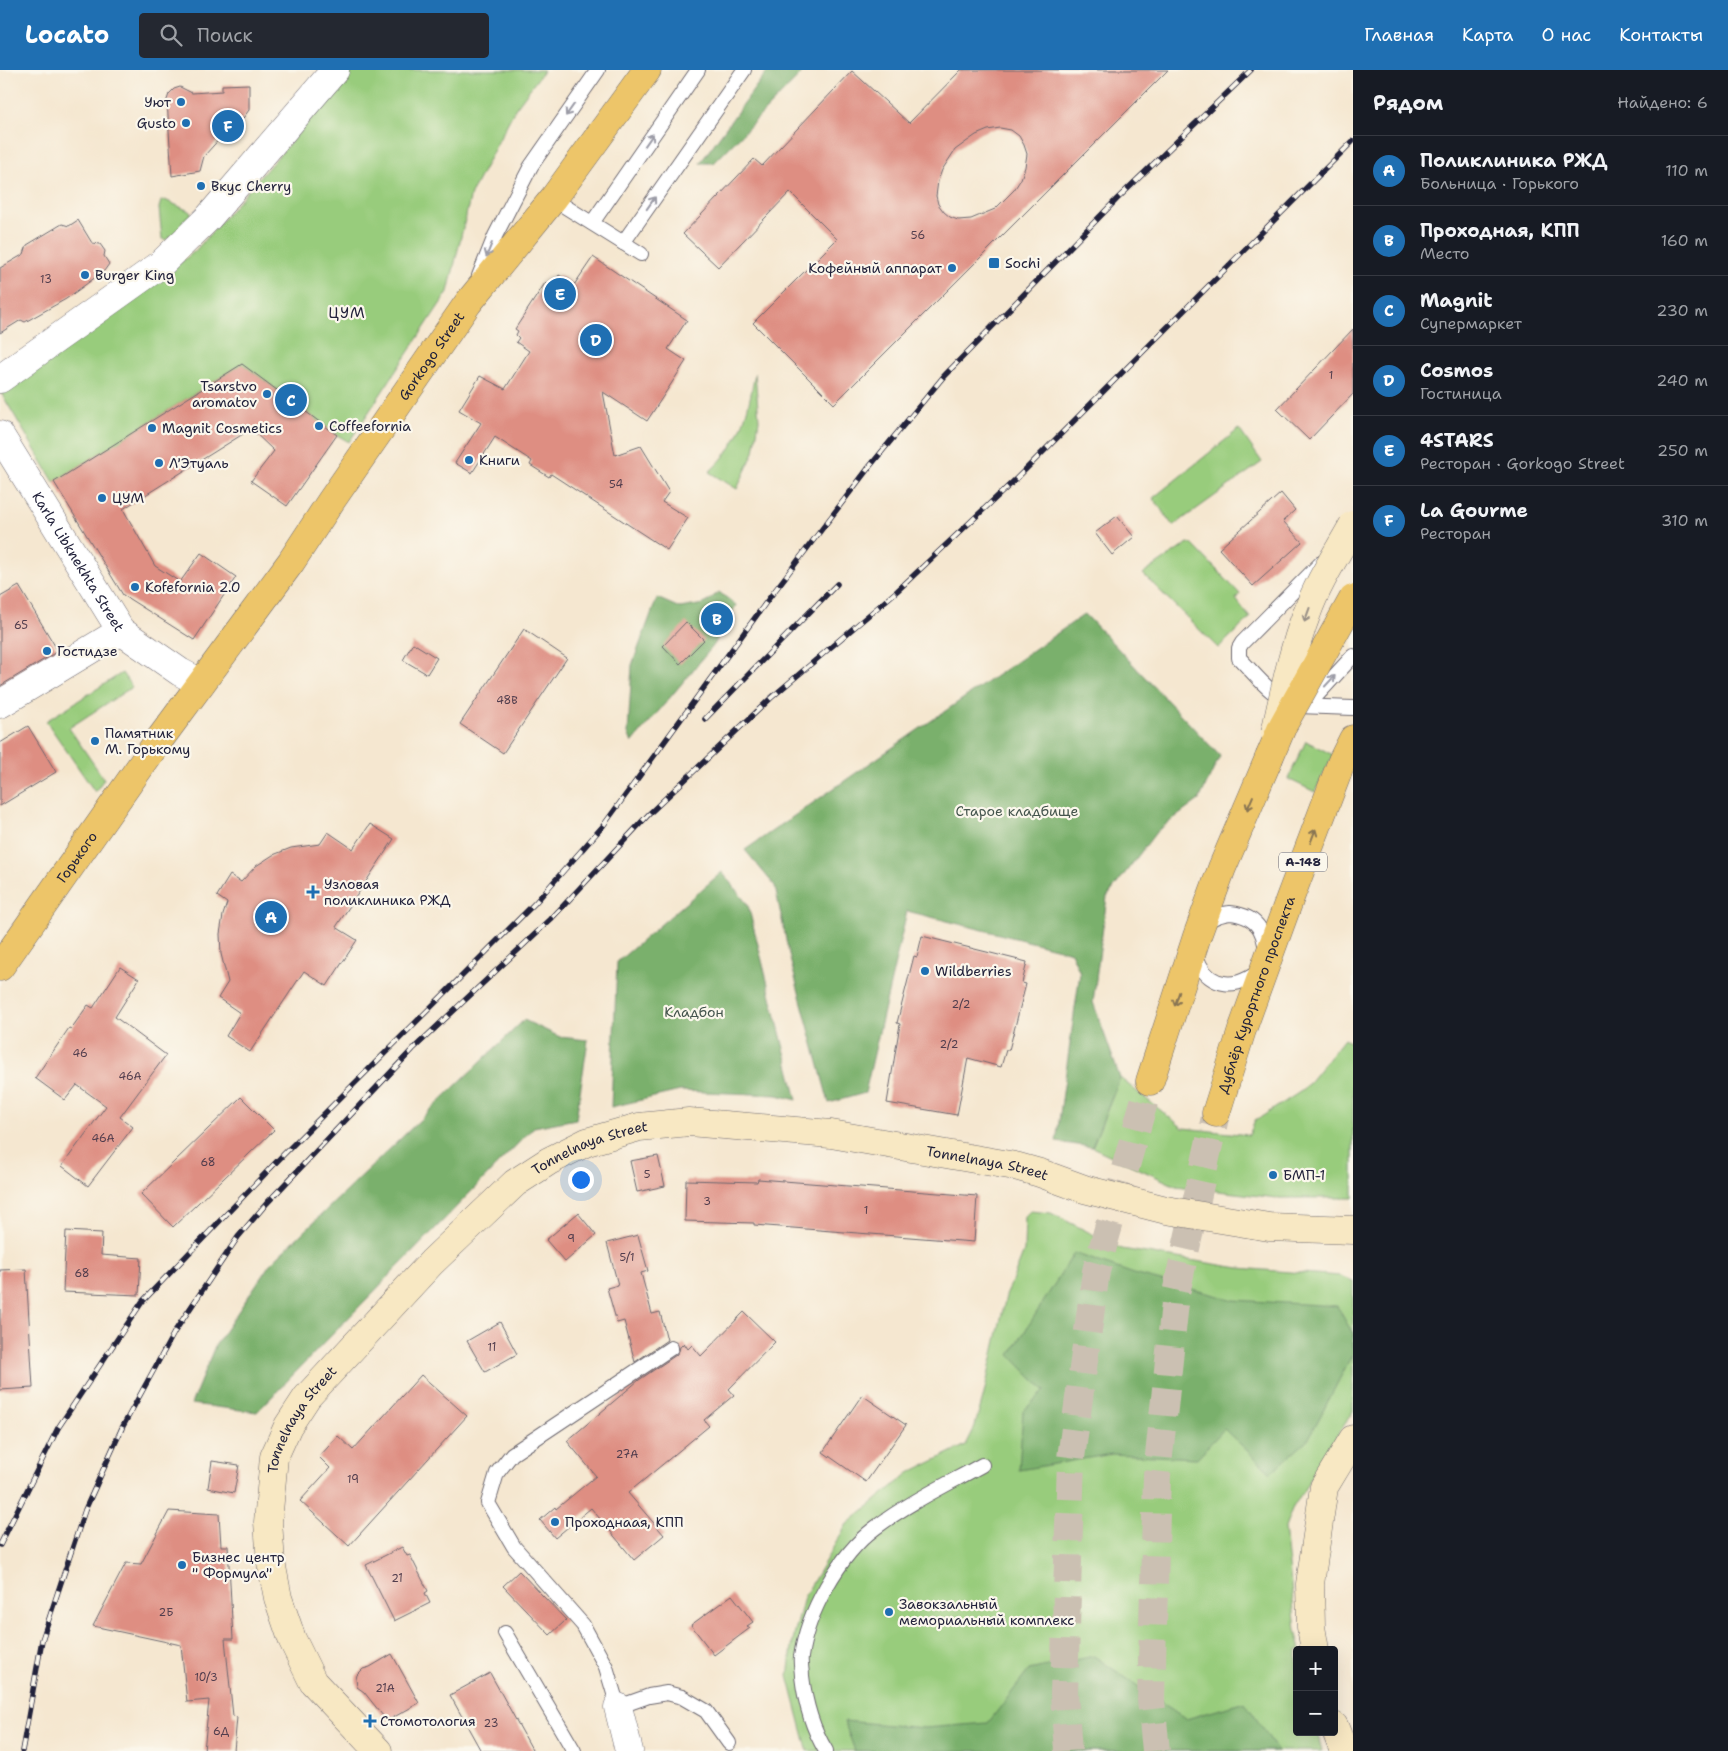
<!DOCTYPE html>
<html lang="ru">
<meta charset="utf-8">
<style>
:root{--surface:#171b24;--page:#242831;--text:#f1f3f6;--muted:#9ea1a6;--line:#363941;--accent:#1f6fb2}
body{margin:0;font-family:"Shantell Sans",sans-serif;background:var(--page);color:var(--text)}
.controls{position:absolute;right:15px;bottom:15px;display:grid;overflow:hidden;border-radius:5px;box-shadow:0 5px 20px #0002}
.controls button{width:45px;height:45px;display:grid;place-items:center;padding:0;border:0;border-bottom:1px solid var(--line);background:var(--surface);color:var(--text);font:25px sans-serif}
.you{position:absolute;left:580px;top:1109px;width:18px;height:18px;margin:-12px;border:4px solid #fff;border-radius:50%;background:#1a73e8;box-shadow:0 0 0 8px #1a73e833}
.badge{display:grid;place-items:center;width:32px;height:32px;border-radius:50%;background:var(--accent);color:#fff;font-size:16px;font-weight:700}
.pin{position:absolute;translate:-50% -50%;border:2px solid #fff;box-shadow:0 1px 5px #0006}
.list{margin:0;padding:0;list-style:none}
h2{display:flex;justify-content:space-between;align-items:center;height:65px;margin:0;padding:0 20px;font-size:21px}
h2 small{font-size:16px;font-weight:400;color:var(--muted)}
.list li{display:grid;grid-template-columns:32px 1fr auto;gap:15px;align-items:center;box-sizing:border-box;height:70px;padding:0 20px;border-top:1px solid var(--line)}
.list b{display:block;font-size:19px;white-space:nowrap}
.list p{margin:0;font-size:16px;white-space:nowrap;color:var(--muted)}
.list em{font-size:16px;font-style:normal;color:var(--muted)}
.icon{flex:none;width:28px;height:28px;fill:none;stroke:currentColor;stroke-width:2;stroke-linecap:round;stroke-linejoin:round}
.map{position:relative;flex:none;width:1353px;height:1681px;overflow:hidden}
header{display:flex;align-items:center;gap:30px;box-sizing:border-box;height:70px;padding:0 25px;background:var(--accent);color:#fff}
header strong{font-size:24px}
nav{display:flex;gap:28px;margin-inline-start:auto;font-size:18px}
.search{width:350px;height:45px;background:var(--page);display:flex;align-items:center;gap:12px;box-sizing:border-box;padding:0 18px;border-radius:5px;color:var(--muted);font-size:19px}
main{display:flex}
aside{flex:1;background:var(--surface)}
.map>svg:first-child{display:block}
.green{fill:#98cc7c;stroke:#5d775c}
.forest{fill:#7ab06c;stroke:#4e6954}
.building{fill:#de8e82;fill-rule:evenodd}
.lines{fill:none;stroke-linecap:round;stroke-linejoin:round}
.primary-tunnel{stroke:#cbc0b2;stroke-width:28;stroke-dasharray:28 14;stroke-linecap:butt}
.lane-casing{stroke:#6c676f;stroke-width:16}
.street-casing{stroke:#6c676f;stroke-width:29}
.secondary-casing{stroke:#6c676f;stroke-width:29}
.primary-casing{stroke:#6c676f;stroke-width:29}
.lane{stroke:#fff;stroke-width:14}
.street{stroke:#fff;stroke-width:28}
.secondary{stroke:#f8e8c3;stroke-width:28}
.primary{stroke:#edc569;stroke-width:28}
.rail-casing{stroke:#22223b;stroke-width:5.5}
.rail{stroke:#fbf7ec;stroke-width:4;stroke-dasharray:11;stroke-linecap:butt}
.secondary-bridge-casing{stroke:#6c676f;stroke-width:29;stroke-linecap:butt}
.primary-bridge-casing{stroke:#6c676f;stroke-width:29;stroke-linecap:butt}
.secondary-bridge{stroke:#f8e8c3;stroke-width:28}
.primary-bridge{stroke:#edc569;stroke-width:28}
.oneway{stroke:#9c9ca7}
.oneway2{stroke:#988f86}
.oneway3{stroke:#887452}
.poi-dot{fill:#1f6fb2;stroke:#fbf7ec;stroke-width:2}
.labels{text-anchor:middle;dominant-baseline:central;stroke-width:4.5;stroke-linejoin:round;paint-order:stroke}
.number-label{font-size:11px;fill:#513d4d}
.shield{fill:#fbf7ec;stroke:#636270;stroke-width:1}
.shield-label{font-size:12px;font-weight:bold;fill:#22223b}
.poi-label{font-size:14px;fill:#22223b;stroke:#fbf7ec;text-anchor:start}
.street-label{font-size:14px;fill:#22223b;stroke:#fbf7ec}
.park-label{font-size:14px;fill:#45554e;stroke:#fbf7ec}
.neighbourhood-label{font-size:15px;letter-spacing:1px;fill:#22223b;stroke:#fbf7ec}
</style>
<header>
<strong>Locato</strong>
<div class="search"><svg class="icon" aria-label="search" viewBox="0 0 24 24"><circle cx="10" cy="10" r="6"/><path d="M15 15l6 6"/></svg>Поиск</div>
<nav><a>Главная</a><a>Карта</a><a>О нас</a><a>Контакты</a></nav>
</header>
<main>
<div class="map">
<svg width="1353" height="1681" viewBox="0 0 1353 1681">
<rect width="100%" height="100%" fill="#fbf7ec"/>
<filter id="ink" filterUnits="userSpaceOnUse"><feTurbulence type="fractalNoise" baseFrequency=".02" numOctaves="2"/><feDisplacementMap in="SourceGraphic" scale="10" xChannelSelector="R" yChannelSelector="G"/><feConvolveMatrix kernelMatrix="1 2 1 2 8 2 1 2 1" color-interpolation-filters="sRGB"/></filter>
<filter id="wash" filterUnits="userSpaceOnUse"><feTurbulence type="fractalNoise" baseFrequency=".0096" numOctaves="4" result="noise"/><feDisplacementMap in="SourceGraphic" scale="20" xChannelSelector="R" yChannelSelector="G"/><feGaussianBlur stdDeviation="1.12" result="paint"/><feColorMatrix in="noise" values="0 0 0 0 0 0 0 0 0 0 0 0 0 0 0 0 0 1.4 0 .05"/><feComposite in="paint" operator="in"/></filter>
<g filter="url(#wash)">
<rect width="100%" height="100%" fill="#f5e7d0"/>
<g class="green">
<path d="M354,0H544L515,39L471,124L448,222L349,372L337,365L242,294L54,412L0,321L149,218L195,181Z"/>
<path d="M165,130L189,141L192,144L190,149L166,170L162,169L159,138L161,131Z"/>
<path d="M755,303L759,350L754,382L737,419L709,402C742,372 747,346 755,303Z"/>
<path d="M1239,359L1262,392L1173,456L1153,428Z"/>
<path d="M1188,473L1192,474L1240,524L1236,529L1250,548L1218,578L1143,504Z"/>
<path d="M122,603L132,617L69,658L104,709L95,722L46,651Z"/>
<path d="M1306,671L1333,685L1315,722L1288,709Z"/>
<path d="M1344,969L1353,974V1128H1277L1176,1116L1092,1077L1120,1008L1183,1058L1249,1065L1255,1051L1303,1020Z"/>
<path d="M1030,1141L1051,1143L1122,1179L1239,1198L1340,1206L1353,1211V1341L1292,1439L1285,1458L1296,1560L1301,1580H1297V1662H1317L1322,1681H808L807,1679L788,1606L793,1570L804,1527L847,1454L909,1403L966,1375L974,1359L983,1328L1006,1226L1024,1181L1025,1146Z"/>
</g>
<g class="forest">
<path d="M768,0H805L714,93H700Z"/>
<path d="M719,522L736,535L714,575L632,673L628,663L632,595L657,528L680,538L704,534Z"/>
<path d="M1085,544L1220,686L1199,730L1157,761L1107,827L1093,932L1120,1008L1092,1077L1056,1072L1080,903L1071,882L907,841L865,1023L829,1033L790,889L775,816L745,780Z"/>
<path d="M722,802L748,835L797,1030L777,1025L680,1021L611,1037L617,892Z"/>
<path d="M524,950L560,967L588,970L576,1049L534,1057L257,1342L191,1334L215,1276L270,1194Z"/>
<path d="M1074,1183L1134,1204L1234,1230L1337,1236L1353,1264V1283L1308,1370L1271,1403L1224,1359L1197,1388L1112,1384L1019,1400L1023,1341L1045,1321L1010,1285Z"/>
<path d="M1094,1586L1186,1649L1245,1632L1278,1681H855L844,1651L925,1658L988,1653L1029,1600Z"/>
</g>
<g id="blocks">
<g class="building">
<path d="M961,0H1168L834,334L753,253L837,169L790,122L718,197L683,164L754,89L762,96L852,1L909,53ZM1000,58L1011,60L1019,66L1024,75L1027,84L1025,97L1021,109L1014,120L995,139L971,149L958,150L950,147L944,142L938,134L936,126L938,111L942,100L955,80L966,72L976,65L988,60Z"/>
<path d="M249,14V40L238,55H232L204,86L200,101L172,106L167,30L169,24L174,19L180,17L192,23L222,21V15Z"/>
<path d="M78,150L92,173L100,174L105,181L104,186L109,194L104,201L66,229L25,252L21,250L0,263V198L24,184L27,175L62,154L69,156Z"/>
<path d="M593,187L687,250L668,279L686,291L647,351L603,322L615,385L641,376L669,422L662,432L688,448L667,480L551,404L549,407L530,395L532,391L495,367L472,403L455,393L481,353L459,340L480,306L505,319L529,281L516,272L519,268L516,265L518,261L515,259L545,213L551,217L559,205L574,215Z"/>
<path d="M1353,259V324L1309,370L1277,339Z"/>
<path d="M242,294L337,365L287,436L251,411L274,381L251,359L123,439L155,496L180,512L201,483L236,507L194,570L123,525L54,412Z"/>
<path d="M1281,423L1295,440L1283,451L1302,472L1253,516L1219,479Z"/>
<path d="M1117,446L1134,467L1112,485L1095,463Z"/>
<path d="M19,516L58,581L0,616V527Z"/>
<path d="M686,552L704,570L680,594L663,576Z"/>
<path d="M524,559L567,588L503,683L460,654Z"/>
<path d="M413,573L437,588L427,604L403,590Z"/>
<path d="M28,656L56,702L0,736V673Z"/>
<path d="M370,754L394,769L336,857L357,870L327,916L304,901L250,982L226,966L240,943L218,928L228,912L221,884L220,864L223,845L227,833L217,826L230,805L241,812L256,796L273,785L291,778L320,774L328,762L353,779Z"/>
<path d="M922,866L1027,892L1022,913L1026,914L1009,980H1006L1001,997L968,988L957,1045L887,1033L900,954L897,953L914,886L917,887Z"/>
<path d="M120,897L139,909L115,947L166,985L120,1047L133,1057L88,1116L62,1096L106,1036L77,1015L65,1030L35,1008L69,958L71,959L88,935L93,938Z"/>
<path d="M241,1027L274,1060L173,1157L141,1124Z"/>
<path d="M658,1086L665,1116L637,1122L630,1091Z"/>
<path d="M758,1109L977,1126L974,1172L754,1155V1153L685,1151L686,1110L757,1112Z"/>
<path d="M578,1143L596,1165L565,1192L546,1170Z"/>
<path d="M66,1161L102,1163L101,1185L141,1188L139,1225L63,1222Z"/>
<path d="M638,1165L648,1201L641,1203L652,1244L660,1242L667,1270L635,1292L624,1251L617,1253L607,1218L618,1215L607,1173Z"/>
<path d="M26,1199L33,1318L0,1320V1200Z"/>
<path d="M744,1242L775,1272L729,1319L734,1325L704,1350L709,1356L628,1423L664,1465L634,1490L591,1438L555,1468L540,1450L555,1437L556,1439L596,1406L567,1371L639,1310L676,1285L679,1281L680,1277L684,1273L688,1279L692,1275L701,1286Z"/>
<path d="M500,1252L517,1284L485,1302L467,1271Z"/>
<path d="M421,1305L467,1346L349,1476L300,1431L330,1398L319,1387L338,1366L353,1380Z"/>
<path d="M862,1325L906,1355L866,1412L823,1382Z"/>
<path d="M212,1391L239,1395L234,1423L208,1418Z"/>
<path d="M169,1441L219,1444L221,1476H228L233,1569H225L233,1646L237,1647L234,1681H204L209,1630L187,1632L181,1575L93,1556L126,1493L141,1494Z"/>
<path d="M402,1477L407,1486L410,1485L428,1521L425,1523L430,1533L394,1551L366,1495Z"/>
<path d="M519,1501L566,1550L550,1565L503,1516Z"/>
<path d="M732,1525L753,1552L747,1556L750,1558L714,1585L691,1555Z"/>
<path d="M392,1584L419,1633L387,1651L364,1622L357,1617L356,1609L357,1605L363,1599L370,1597Z"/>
<path d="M490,1603L533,1681H481L450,1625Z"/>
</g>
</g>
</g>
<g filter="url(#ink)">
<use href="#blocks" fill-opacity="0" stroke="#6c676f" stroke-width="1"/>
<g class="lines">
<g class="primary-tunnel">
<path d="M1068,1681L1064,1624L1071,1388L1096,1201L1150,1011"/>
<path d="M1156,1681L1151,1630L1157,1405L1176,1223L1216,1043"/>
</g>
<defs>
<g id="lane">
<path d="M553,129L641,184"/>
<path d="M592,153L698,0"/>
<path d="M623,173L744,0"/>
<path d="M479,206L495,166L531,96L598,0"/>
<path d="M1321,493L1242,573L1239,578V588C1257,606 1273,629 1298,636L1353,638"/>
<path d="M1307,636L1353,586"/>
<path d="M1230,843C1262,846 1266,867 1267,894C1204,956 1163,851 1230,843Z"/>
<path d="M671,1278L512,1384L497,1403L488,1433L514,1477L583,1555L606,1597L618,1637L649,1626L667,1623L682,1627L706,1641L729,1673"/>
<path d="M505,1563L574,1681"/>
<path d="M826,1681C812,1658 805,1632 802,1606C802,1600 800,1593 801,1587C807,1543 839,1485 875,1458C908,1433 946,1415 982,1395"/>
</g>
<g id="street">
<path d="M0,309L160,195L209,147L335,0"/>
<path id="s1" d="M0,365L121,561L180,602L201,613"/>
<path d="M0,634L121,561"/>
<path d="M618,1637L629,1681"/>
</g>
<g id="secondary">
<path d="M1315,1580L1311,1557L1310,1514L1324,1417L1353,1369"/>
<path d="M1334,1656L1344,1681"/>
<path id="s2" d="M378,1681L313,1612L292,1569L278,1528L271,1492L268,1452L274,1387L288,1356L307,1327L432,1192L515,1113L549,1091L587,1072L639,1057L689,1052L831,1064L1015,1096L1040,1103L1084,1119L1166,1140L1269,1157L1353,1160"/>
</g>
<g id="primary">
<path id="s3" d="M0,897L154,677L291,492L331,431L468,233L553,129L647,0"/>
<path d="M1150,1011L1197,866L1222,798L1269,688"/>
<path id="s4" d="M1216,1043L1242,960L1290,828L1342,691L1353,669"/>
</g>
</defs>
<use href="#lane" class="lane-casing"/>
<use href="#street" class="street-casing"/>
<use href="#secondary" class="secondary-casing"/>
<use href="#primary" class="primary-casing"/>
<use href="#lane" class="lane"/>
<use href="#street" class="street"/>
<use href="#secondary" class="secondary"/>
<use href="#primary" class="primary"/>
<defs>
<g id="rail">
<path d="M705,649L837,514"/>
<path d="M0,1475L58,1358L142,1232L284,1084L535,833L603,756L770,527L870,396L944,306L1117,129L1251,0"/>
<path d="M22,1681L42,1570L85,1440L122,1358L175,1261L238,1167L267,1133L413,979L551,849L650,743L771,628L897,521L1017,408L1353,71"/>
</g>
</defs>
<use href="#rail" class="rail-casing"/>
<use href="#rail" class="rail"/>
<defs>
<path id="secondary-bridge" d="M1275,663C1284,623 1292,582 1307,543C1318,512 1337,484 1353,455"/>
<path id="primary-bridge" d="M1269,688L1283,655L1353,529"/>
</defs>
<use href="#secondary-bridge" class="secondary-bridge-casing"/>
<use href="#primary-bridge" class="primary-bridge-casing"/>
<use href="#secondary-bridge" class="secondary-bridge"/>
<use href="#primary-bridge" class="primary-bridge"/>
</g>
<defs><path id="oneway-shaft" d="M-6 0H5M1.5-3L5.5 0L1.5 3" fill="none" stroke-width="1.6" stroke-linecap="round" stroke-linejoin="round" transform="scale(1.25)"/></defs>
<g class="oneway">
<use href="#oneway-shaft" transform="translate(570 40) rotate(125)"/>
<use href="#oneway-shaft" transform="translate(649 70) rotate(-55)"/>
<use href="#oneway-shaft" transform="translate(651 133) rotate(-55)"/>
<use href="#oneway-shaft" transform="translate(489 180) rotate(112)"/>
<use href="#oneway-shaft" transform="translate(1330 611) rotate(-47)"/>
</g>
<use class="oneway2" href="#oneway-shaft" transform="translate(1307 545) rotate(110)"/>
<g class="oneway3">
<use href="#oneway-shaft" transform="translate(1250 733) rotate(113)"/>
<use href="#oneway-shaft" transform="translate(1313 766) rotate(-69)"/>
<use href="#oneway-shaft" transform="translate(1177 929) rotate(108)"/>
</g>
</g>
<g class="poi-dot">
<circle cx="181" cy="32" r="5"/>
<circle cx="186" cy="53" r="5"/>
<circle cx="201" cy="116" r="5"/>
<rect x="988" y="187" width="12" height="12" rx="2.5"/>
<circle cx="952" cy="198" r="5"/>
<circle cx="85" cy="205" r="5"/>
<circle cx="267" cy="324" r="5"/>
<circle cx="319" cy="356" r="5"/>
<circle cx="152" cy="358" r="5"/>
<circle cx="469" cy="390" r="5"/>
<circle cx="159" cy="393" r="5"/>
<circle cx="102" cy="428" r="5"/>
<circle cx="135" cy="517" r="5"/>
<circle cx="47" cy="581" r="5"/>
<circle cx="95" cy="671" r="5"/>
<path d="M310.5 814.5h5v5h5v5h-5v5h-5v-5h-5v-5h5z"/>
<circle cx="925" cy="901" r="5"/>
<circle cx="1273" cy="1105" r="5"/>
<circle cx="555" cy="1452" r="5"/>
<circle cx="182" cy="1495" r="5"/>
<circle cx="889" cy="1542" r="5"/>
<path d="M367.5 1643.5h5v5h5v5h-5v5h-5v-5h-5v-5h5z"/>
</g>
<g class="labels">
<g class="number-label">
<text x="918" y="165">56</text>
<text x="46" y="209">13</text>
<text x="1331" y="305">1</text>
<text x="616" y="414">54</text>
<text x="21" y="555">65</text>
<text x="507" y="630">48В</text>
<text x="961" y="934">2/2</text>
<text x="949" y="974">2/2</text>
<text x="80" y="983">46</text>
<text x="130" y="1006">46А</text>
<text x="103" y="1068">46А</text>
<text x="208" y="1092">68</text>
<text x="647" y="1104">5</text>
<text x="707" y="1131">3</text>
<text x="866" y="1140">1</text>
<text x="571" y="1168">9</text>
<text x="627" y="1187">5/1</text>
<text x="82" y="1203">68</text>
<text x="492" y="1277">11</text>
<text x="627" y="1384">27А</text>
<text x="353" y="1409">19</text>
<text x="397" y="1508">21</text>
<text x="166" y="1542">2Б</text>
<text x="206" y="1607">10/3</text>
<text x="385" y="1618">21А</text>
<text x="491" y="1653">23</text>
<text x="221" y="1661">6Д</text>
</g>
<rect class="shield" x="1279" y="782.5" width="48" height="19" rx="4"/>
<g class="shield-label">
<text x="1303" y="792">А-148</text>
</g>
<g class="poi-label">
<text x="171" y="32" text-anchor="end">Уют</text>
<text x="176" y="53" text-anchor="end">Gusto</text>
<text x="211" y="116">Вкус Cherry</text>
<text x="1005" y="193">Sochi</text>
<text x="942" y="198" text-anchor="end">Кофейный аппарат</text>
<text x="95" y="205">Burger King</text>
<text x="257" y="316" text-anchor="end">Tsarstvo<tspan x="257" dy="16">aromatov</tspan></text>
<text x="329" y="356">Coffeefornia</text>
<text x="162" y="358">Magnit Cosmetics</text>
<text x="479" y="390">Книги</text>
<text x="169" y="393">Л'Этуаль</text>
<text x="112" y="428">ЦУМ</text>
<text x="145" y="517">Kofefornia 2.0</text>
<text x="57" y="581">Гостидзе</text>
<text x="105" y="663">Памятник<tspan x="105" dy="16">М. Горькому</tspan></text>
<text x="324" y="814">Узловая<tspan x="324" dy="16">поликлиника РЖД</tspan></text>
<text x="935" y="901">Wildberries</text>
<text x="1283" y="1105">БМП-1</text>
<text x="565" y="1452">Проходнаая, КПП</text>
<text x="192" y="1487">Бизнес центр<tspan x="192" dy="16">" Формула"</tspan></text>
<text x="899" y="1534">Завокзальный<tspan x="899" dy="16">мемориальный комплекс</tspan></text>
<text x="380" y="1651">Стомотология</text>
</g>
<g class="street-label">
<text stroke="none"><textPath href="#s3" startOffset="748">Gorkogo Street</textPath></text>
<text stroke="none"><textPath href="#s1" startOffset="149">Karla Libknekhta Street</textPath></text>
<text stroke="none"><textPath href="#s3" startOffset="134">Горького</textPath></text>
<text stroke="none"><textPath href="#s4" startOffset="125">Дублёр Курортного проспекта</textPath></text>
<text stroke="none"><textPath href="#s2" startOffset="779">Tonnelnaya Street</textPath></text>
<text stroke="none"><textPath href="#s2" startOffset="1184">Tonnelnaya Street</textPath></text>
<text stroke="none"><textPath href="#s2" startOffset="374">Tonnelnaya Street</textPath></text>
</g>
<g class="park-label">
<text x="1017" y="741">Старое кладбище</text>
<text x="694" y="942">Кладбон</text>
</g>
<g class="neighbourhood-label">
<text x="347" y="243">ЦУМ</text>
</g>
</g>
</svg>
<div class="controls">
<button>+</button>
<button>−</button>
</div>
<div class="you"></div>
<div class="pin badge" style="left:271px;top:847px">A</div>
<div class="pin badge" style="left:717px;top:549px">B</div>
<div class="pin badge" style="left:291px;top:330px">C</div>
<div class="pin badge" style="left:596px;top:270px">D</div>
<div class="pin badge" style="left:560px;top:224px">E</div>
<div class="pin badge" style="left:228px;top:56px">F</div>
</div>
<aside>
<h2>Рядом<small>Найдено: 6</small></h2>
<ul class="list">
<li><span class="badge">A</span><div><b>Поликлиника РЖД</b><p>Больница · Горького</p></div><em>110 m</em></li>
<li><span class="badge">B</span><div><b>Проходная, КПП</b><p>Место</p></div><em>160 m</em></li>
<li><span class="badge">C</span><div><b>Magnit</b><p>Супермаркет</p></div><em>230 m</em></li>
<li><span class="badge">D</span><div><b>Cosmos</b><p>Гостиница</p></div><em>240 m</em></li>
<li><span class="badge">E</span><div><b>4STARS</b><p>Ресторан · Gorkogo Street</p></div><em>250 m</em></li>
<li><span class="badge">F</span><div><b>La Gourme</b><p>Ресторан</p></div><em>310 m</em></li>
</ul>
</aside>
</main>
